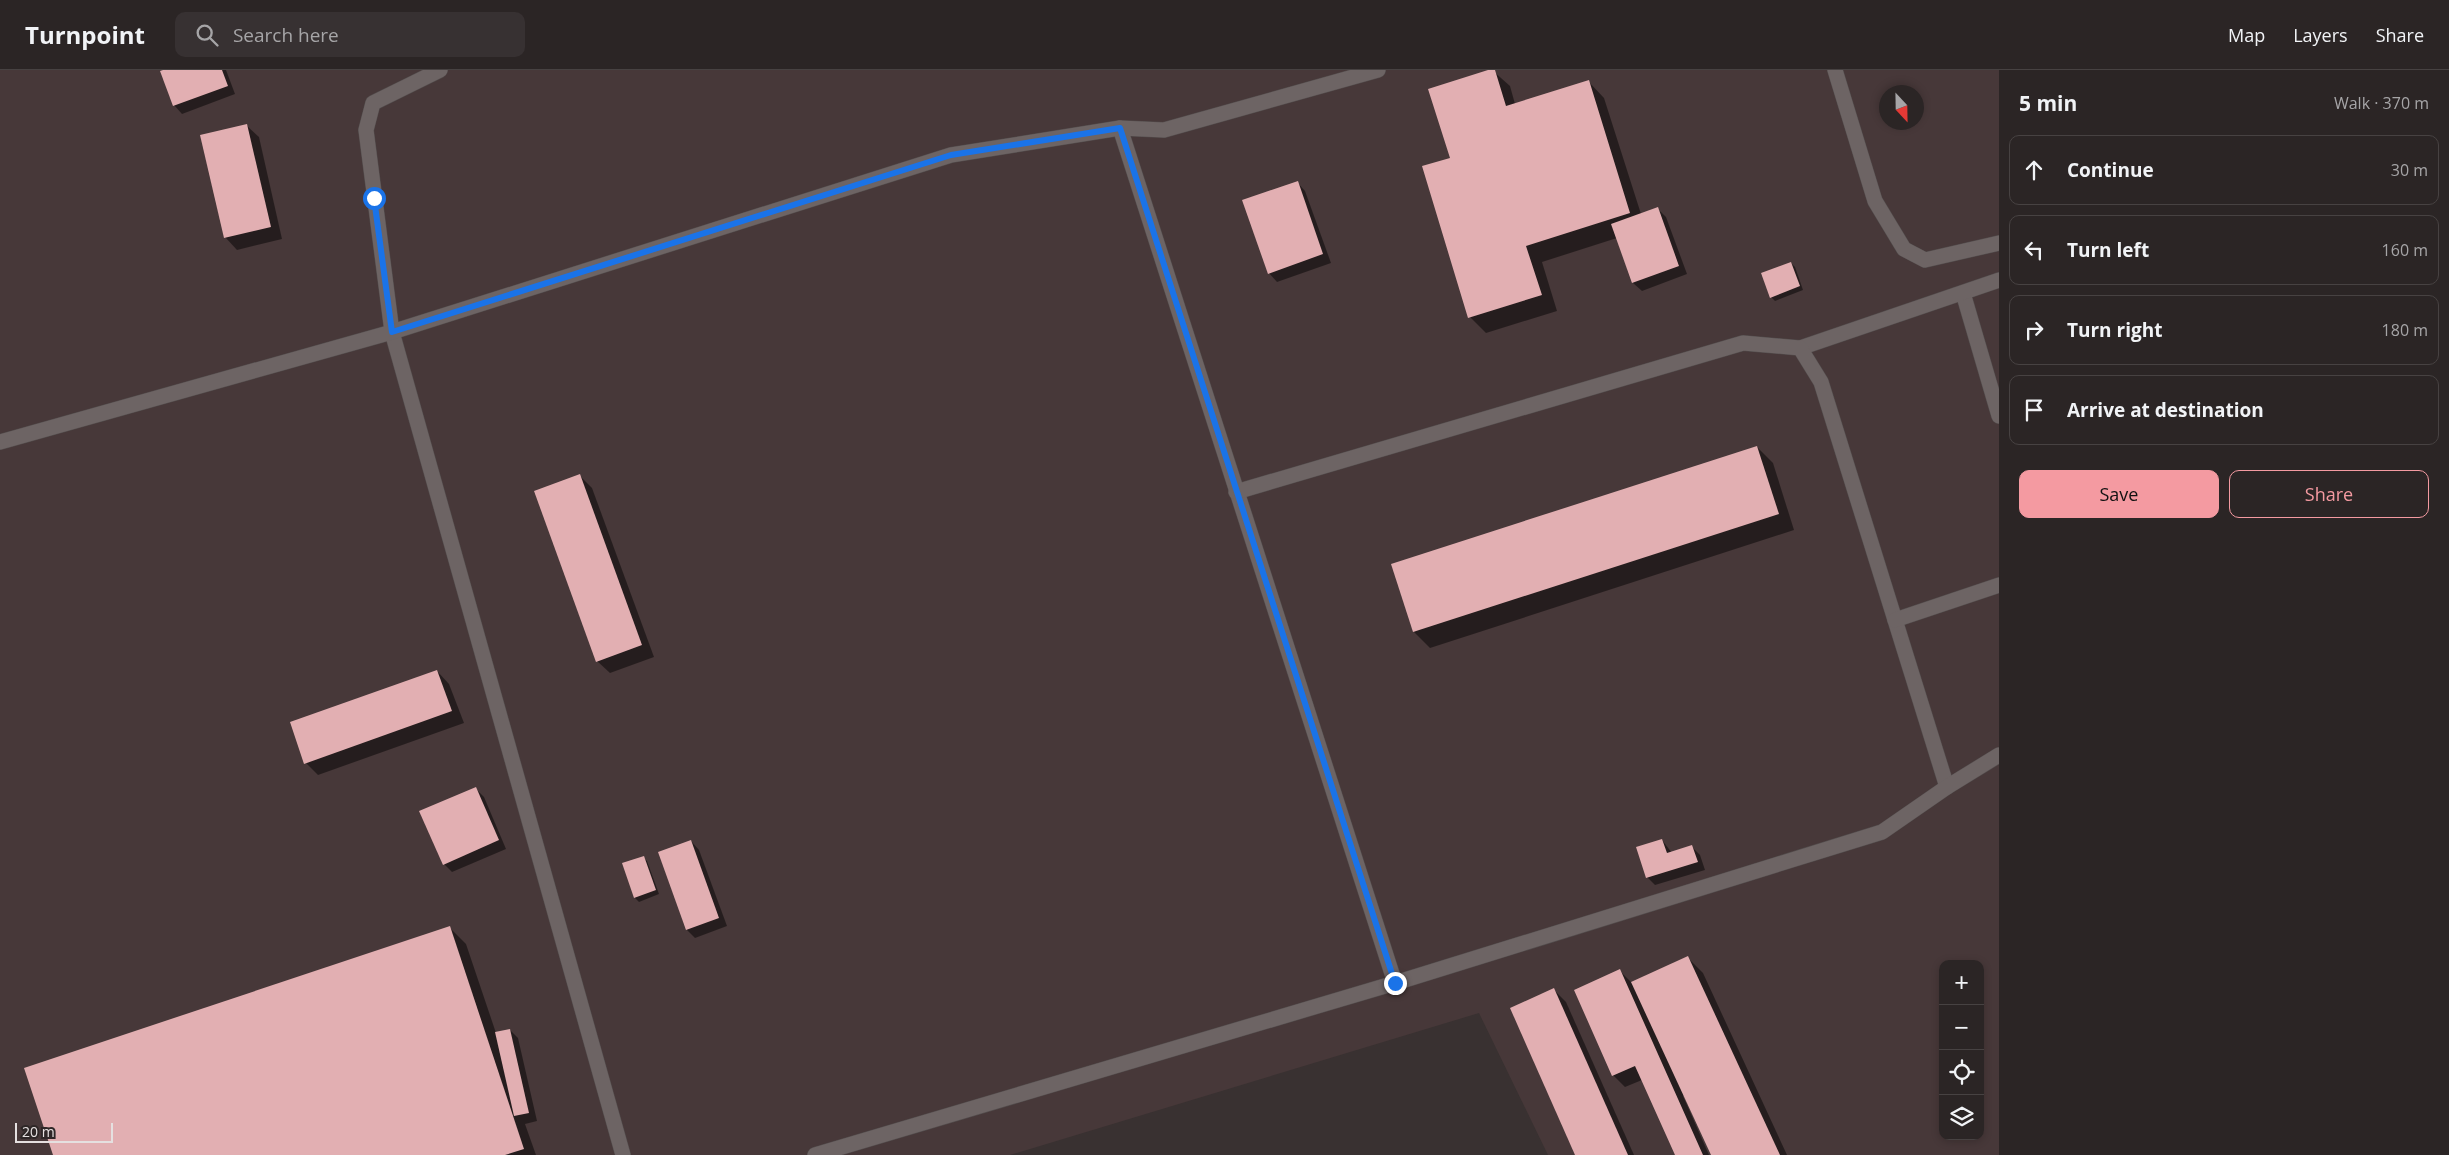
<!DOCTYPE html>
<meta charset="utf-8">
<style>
:root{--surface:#2b2525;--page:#373132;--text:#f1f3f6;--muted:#a6a5a7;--line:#474242;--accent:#f49aa1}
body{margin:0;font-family:"Open Sans",sans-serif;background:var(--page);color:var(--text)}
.controls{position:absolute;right:15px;bottom:15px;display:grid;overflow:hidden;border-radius:10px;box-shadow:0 2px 8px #0003}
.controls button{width:45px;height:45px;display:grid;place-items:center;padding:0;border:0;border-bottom:1px solid var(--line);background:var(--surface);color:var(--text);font:25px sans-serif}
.compass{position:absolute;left:1879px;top:15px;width:45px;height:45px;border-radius:50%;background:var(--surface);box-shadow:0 2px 8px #0003;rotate:158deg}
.scale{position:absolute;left:15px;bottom:12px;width:98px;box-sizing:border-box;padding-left:5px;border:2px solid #e5e0e0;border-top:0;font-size:14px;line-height:18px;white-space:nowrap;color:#e5e0e0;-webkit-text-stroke:4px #2e2727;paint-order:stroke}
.stop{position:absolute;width:15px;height:15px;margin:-11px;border:4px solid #1a73e8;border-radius:50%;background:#fff}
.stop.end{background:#1a73e8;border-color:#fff;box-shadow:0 1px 5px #0008}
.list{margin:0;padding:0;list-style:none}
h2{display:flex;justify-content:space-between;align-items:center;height:65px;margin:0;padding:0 20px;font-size:21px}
h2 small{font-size:16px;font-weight:400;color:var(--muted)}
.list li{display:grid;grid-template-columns:32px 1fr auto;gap:15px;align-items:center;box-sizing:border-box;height:70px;margin:0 10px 10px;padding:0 10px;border:1px solid var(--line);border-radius:10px}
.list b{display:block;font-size:19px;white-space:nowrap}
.list em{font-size:16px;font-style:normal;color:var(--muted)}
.actions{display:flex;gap:10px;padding:15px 20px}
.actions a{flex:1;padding:11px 0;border:1px solid var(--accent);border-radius:10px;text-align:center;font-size:18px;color:var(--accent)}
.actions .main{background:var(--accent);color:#111}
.icon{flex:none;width:28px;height:28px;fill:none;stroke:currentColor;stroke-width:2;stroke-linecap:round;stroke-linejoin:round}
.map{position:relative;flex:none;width:1999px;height:1085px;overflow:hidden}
header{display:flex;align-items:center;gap:30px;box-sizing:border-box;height:70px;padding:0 25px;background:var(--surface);border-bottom:1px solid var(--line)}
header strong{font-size:24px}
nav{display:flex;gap:28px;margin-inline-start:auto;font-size:18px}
.search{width:350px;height:45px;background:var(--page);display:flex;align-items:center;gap:12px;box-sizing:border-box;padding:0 18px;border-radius:10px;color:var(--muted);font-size:19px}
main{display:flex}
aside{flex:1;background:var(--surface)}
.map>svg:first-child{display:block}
.built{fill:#473839;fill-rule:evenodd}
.shadow{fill:#0007}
.building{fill:#e2afb2}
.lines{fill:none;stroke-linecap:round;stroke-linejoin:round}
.lane-casing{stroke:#534d4d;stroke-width:16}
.lane{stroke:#6d6464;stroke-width:15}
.route{stroke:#1a73e8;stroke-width:6}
</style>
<header>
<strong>Turnpoint</strong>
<div class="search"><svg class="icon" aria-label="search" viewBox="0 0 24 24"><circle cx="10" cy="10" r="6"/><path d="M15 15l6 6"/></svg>Search here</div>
<nav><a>Map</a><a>Layers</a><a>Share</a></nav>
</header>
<main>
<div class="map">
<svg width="1999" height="1085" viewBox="0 0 1999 1085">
<rect width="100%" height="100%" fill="#393131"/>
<path class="built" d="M0,0H1999V1085H1548L1479,943L1010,1085H0ZM1886,22H1916V52H1886ZM1943,894H1980V1066H1943Z"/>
<g class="shadow">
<path d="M166,0H226L235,24L182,44L174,35Z"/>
<path d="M1492,0L1510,16L1515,34L1588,11L1604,28L1641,144L1657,138L1666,147L1687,204L1642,221L1633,213L1617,168L1542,192L1557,241L1486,263L1470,247L1451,89Z"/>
<path d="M246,55L259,67L282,169L237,180L225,167Z"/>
<path d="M1297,112L1305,121L1331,193L1277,212L1269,203Z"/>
<path d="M1791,193L1795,197L1803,220L1775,231L1771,227Z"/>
<path d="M1757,377L1773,393L1794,460L1430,578L1414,562Z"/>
<path d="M580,406L592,418L654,587L610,603L597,591Z"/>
<path d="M437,601L449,614L464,653L318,705L306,693Z"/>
<path d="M476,719L484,727L506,779L452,802L444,794Z"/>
<path d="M1662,770L1672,783L1692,777L1700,785L1705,800L1655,815L1647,807Z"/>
<path d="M691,771L699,780L727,856L695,868L687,860Z"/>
<path d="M643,787L647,791L659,824L639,832L635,828L623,794Z"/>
<path d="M450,858L466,874L496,963L510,960L518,968L537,1051L525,1054L536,1085H55Z"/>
<path d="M1687,887L1703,903L1787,1085H1712L1685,1025L1683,1026L1709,1085H1676L1642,1010L1625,1017L1613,1005L1620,901L1632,913Z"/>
<path d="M1554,920L1566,932L1634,1085H1576Z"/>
</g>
<g class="building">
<path d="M163,0H222L228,16L173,36L160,1Z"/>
<path d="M1488,0H1495L1506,36L1589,10L1630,143L1526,176L1542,225L1468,248L1422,96L1450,88L1428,19Z"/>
<path d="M247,54L271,157L224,168L200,65Z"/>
<path d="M1298,111L1323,184L1268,204L1242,130Z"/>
<path d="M1658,137L1679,196L1632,213L1611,154Z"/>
<path d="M1791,192L1800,216L1770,228L1761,203Z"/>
<path d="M1757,376L1779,444L1413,562L1391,494Z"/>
<path d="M580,404L642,575L596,592L534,421Z"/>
<path d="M437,600L452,641L304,694L290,652Z"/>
<path d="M476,717L499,770L443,795L419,741Z"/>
<path d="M1662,769L1667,783L1692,775L1698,792L1646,808L1636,777Z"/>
<path d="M691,770L719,848L686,860L658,782Z"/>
<path d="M644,786L656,820L634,828L622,793Z"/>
<path d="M450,856L524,1079L505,1085H53L24,998Z"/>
<path d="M1688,886L1780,1085H1711L1631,912Z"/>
<path d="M1620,899L1703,1085H1675L1635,996L1612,1006L1574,920Z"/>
<path d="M1554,918L1628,1085H1575L1510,938Z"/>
<path d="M510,959L529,1043L514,1046L495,962Z"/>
</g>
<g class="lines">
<defs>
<g id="lane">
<path d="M440,0L373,33L366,60L392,262L623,1085"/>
<path d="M1835,0L1875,131L1904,179L1925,190L1999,173"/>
<path d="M1120,58L1395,913"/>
<path d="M1963,223L1999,346"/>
<path d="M1800,278L1999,210"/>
<path d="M0,372L392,262L951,85L1120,58L1164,60L1378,0"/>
<path d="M1236,422L1743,273L1800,278L1821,312L1947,717"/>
<path d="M1895,550L1999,515"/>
<path d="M815,1085L1395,913L1882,762L1947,717L1999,685"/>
</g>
</defs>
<use href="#lane" class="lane-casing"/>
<use href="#lane" class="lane"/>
</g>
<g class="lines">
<path class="route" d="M374,128L392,262L951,85L1120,58L1395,913"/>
</g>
</svg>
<div class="controls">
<button>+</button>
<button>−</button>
<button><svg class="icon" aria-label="locate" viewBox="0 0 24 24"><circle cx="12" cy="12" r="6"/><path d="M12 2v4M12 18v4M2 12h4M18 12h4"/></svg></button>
<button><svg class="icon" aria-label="layers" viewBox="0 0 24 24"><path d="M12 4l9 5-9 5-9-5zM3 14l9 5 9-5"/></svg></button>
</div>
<svg class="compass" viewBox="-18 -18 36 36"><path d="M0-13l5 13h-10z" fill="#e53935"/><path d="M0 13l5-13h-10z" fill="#a6a5a7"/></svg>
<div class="scale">20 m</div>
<div class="stop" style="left:374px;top:128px"></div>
<div class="stop end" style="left:1395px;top:913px"></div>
</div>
<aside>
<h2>5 min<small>Walk · 370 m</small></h2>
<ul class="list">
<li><svg class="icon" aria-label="ahead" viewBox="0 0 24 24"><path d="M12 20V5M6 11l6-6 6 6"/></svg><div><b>Continue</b></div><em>30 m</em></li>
<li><svg class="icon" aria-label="left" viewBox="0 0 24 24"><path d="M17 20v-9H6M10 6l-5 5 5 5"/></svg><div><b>Turn left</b></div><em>160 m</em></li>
<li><svg class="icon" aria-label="right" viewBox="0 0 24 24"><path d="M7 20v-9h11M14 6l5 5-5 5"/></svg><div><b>Turn right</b></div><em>180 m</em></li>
<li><svg class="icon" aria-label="arrive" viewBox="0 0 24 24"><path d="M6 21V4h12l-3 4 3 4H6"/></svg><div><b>Arrive at destination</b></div></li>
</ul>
<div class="actions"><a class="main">Save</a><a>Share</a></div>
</aside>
</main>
